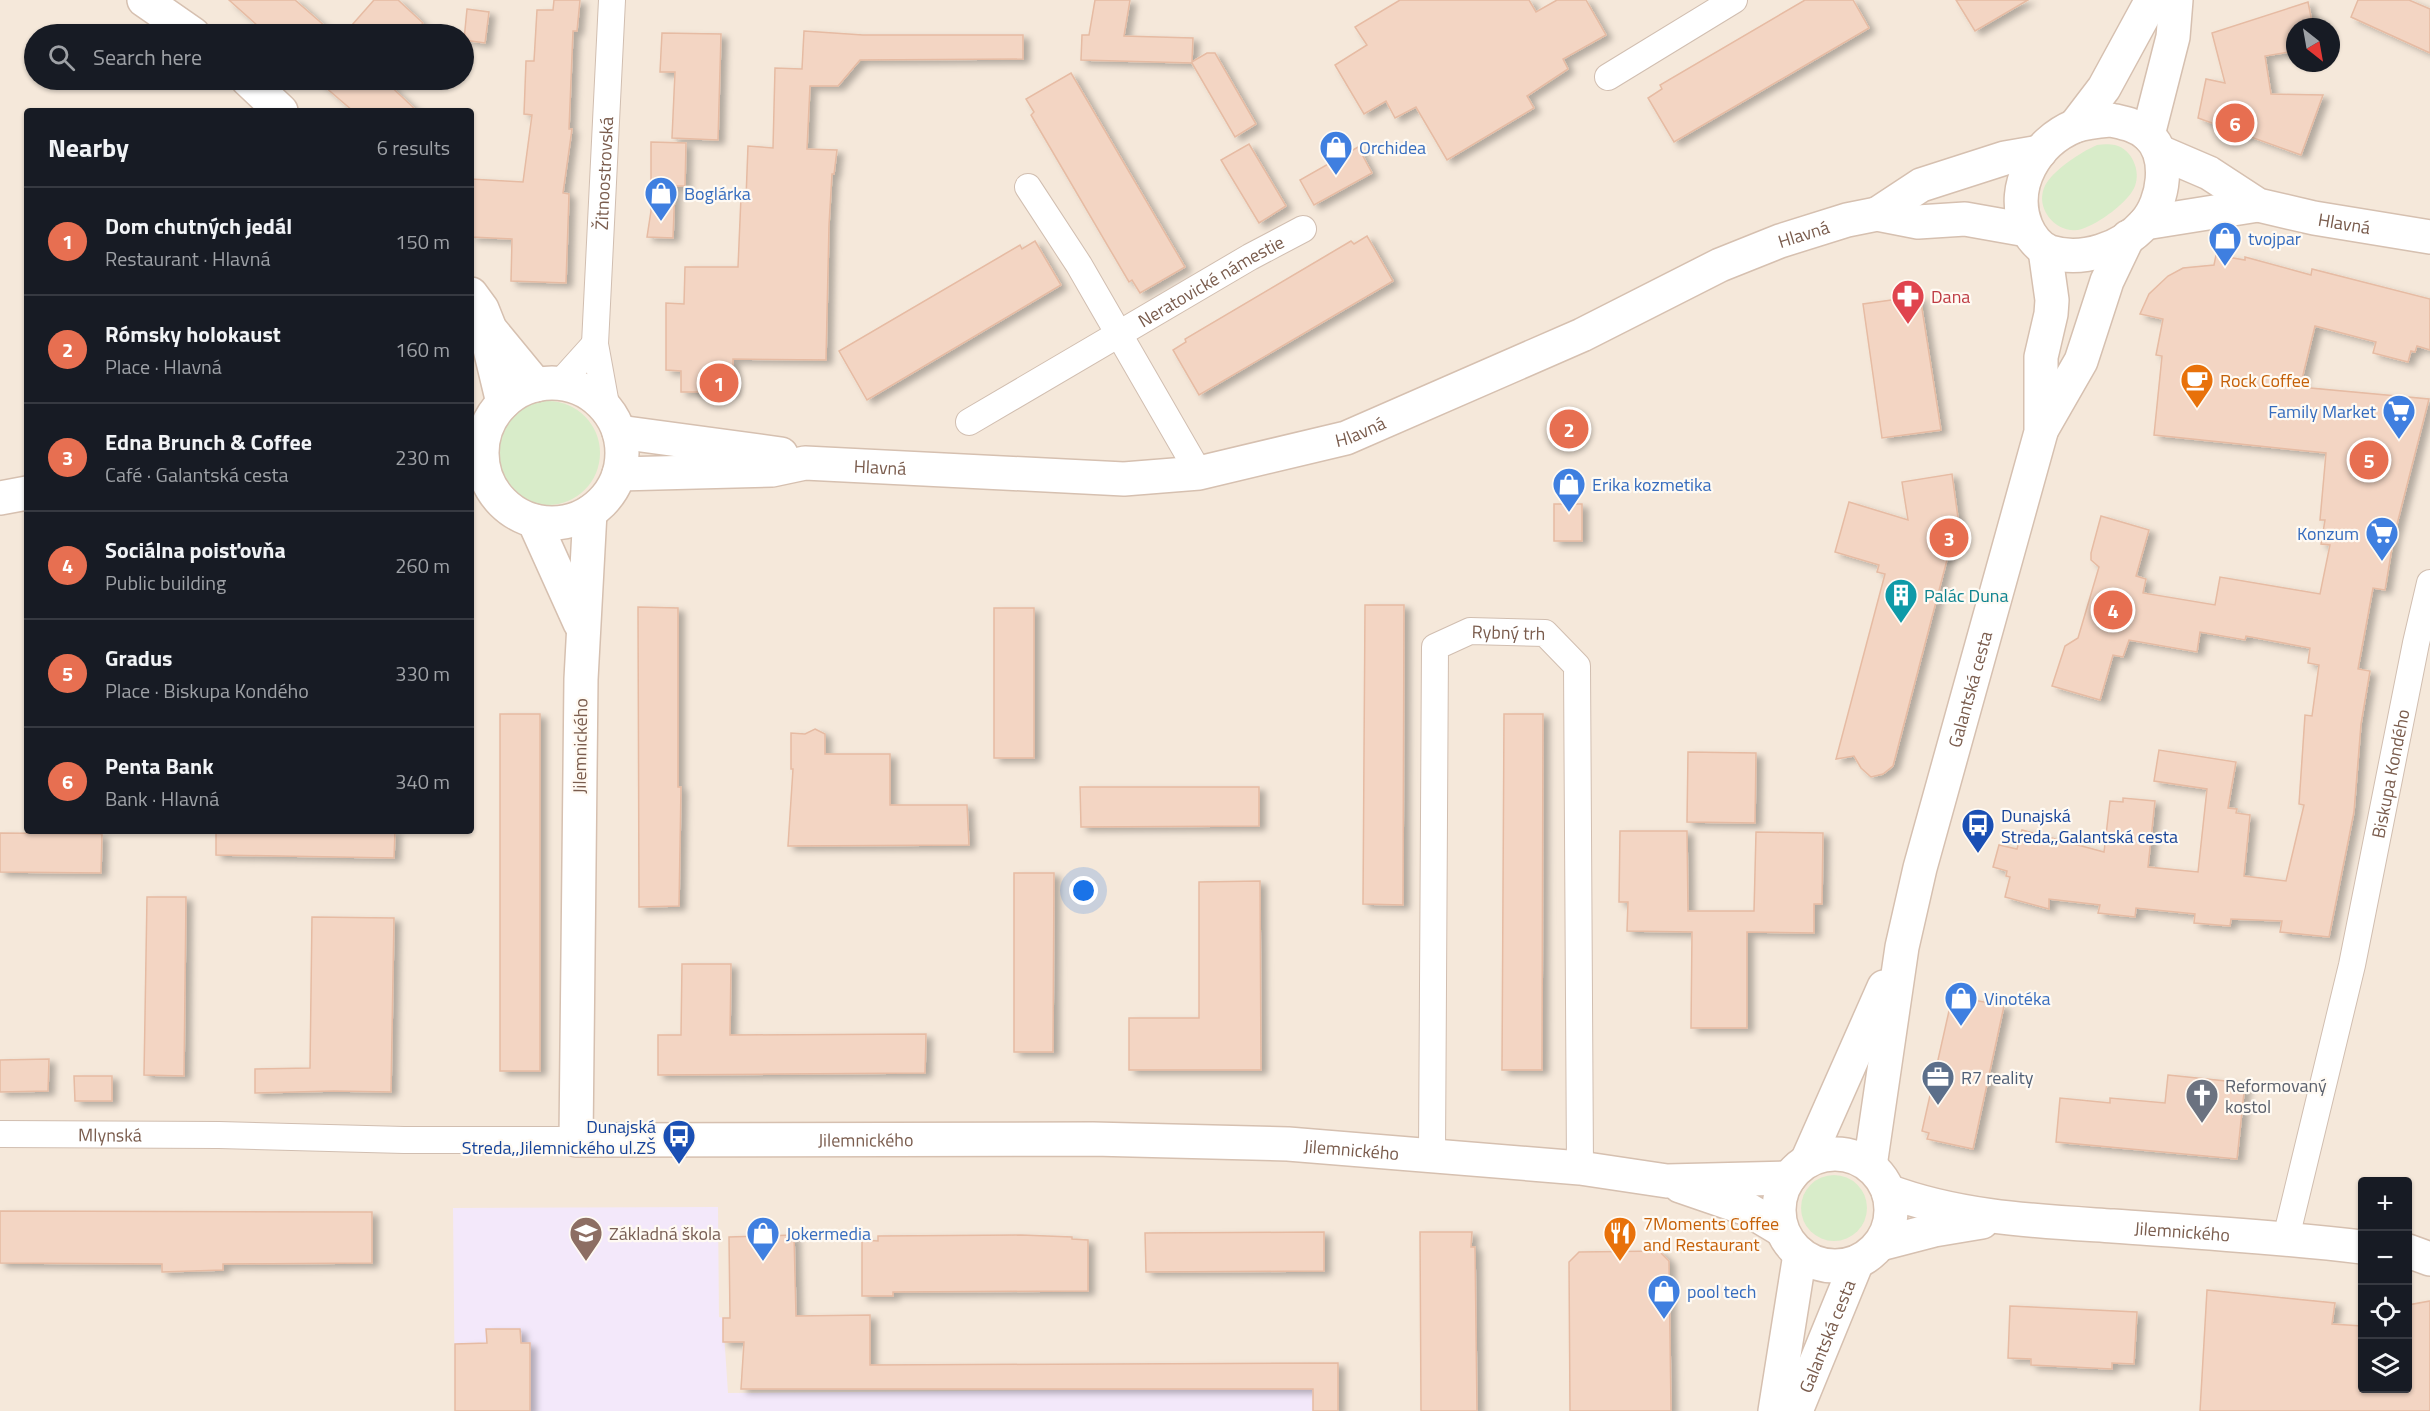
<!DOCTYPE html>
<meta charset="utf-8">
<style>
:root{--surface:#171b24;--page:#20242c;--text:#f1f3f6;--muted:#9ea1a6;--line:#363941;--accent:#e76f51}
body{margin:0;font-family:"Titillium Web",sans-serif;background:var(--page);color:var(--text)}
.controls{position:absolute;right:18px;bottom:18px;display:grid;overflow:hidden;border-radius:6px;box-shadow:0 2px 4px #0004}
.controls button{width:54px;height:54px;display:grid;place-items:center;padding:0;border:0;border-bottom:2px solid var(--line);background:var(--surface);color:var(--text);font:30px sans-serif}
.compass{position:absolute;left:2286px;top:18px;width:54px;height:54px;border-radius:50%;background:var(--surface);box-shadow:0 2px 4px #0004;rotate:149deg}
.you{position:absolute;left:1084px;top:891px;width:21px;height:21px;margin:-15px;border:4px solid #fff;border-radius:50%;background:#1a73e8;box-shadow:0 0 0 9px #1a73e833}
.badge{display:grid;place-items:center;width:39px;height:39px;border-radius:50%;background:var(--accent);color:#fff;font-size:20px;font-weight:700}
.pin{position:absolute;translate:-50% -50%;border:3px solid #fff;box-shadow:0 2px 6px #0006}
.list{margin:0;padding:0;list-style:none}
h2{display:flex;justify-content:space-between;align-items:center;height:78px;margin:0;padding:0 24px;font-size:26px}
h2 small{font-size:20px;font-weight:400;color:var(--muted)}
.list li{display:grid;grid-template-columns:39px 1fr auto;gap:18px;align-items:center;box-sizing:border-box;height:108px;padding:0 24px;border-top:2px solid var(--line)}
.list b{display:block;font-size:22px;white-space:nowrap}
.list p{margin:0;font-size:20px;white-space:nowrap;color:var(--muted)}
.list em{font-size:20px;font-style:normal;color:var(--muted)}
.icon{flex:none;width:33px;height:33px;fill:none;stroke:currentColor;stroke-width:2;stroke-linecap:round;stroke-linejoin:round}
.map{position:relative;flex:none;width:2430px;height:1411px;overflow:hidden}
.search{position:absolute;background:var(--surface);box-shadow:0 2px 4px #0004;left:24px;top:24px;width:450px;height:66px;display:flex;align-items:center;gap:15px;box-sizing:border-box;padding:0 21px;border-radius:33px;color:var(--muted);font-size:22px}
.panel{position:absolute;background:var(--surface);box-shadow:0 2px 4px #0004;left:24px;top:108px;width:450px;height:726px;border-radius:6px}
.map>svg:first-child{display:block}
.residential{fill:#f5e8da;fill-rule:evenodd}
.education{fill:#f3e8fa}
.green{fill:#d8ecc9}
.building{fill:#f3d5c3;stroke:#e6bba3;stroke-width:1.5;filter:url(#shadow)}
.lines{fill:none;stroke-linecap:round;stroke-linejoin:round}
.street-casing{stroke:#d1beb0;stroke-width:28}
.secondary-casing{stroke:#d6c0b0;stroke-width:36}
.street{stroke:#fff;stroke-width:26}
.secondary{stroke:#fff;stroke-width:33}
.labels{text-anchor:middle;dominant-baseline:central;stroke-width:4.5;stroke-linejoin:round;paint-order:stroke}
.shop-label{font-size:18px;fill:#366cbe;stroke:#fffaf3;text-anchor:start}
.street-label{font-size:18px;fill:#7a5c4d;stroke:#fffaf3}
.health-label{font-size:18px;fill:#be3a42;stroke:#fffaf3;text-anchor:start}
.food-label{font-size:18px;fill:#c56008;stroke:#fffaf3;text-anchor:start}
.culture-label{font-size:18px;fill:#0d838f;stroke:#fffaf3;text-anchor:start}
.transit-label{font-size:18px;fill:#164399;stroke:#fffaf3;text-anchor:start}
.service-label{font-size:18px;fill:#4e5e75;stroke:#fffaf3;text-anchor:start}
.worship-label{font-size:18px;fill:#5b616d;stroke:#fffaf3;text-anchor:start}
.education-label{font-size:18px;fill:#785e54;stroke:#fffaf3;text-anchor:start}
</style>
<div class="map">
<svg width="2430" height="1411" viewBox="0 0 2430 1411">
<defs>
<filter id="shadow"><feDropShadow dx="6" dy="4" stdDeviation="3" flood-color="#0004"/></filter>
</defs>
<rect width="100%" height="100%" fill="#fdf6ec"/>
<path class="residential" d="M0,0H2430V1411H0ZM2295,27H2331V63H2295ZM34,34H464V80H34ZM27,111H471V831H27ZM2362,1182H2408V1388H2362Z"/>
<path class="education" d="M718,1207L719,1317L723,1318L728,1393L1313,1388V1411H455L453,1208Z"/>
<g class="green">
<path d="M2097,145C2103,144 2110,144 2115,145C2132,149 2141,171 2135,186C2129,202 2098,224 2082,229C2059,236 2035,211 2044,188C2051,171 2081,152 2097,145Z"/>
<circle cx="548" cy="453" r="52"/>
<circle cx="1834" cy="1208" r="33"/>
</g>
<g class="building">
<path d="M229,0H295L334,34H267Z"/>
<path d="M374,0H398L423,23L412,34H344Z"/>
<path d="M554,0H580L577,31H573L569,129H572L563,193L569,194L566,283L511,281L512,239L471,237V179L523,182L532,115L524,114L526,61H534L537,10H553Z"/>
<path d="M1095,0H1130L1124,36L1193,38L1192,62L1207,53H1215L1256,124L1235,137L1192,63L1081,60L1082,35H1089Z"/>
<path d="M1400,0H1529L1536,12L1557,0H1586L1606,35L1563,59L1568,69L1527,96L1534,108L1447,160L1416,107L1395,118L1386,101L1364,114L1335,65L1367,45L1355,27Z"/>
<path d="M1805,0H1853L1869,28L1674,142L1648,98L1662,89L1660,85Z"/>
<path d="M1956,0H2028L1975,31Z"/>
<path d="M2358,0H2409L2430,9V53L2351,17Z"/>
<path d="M2308,2L2313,27H2295V51L2265,56L2271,94L2323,95L2301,155L2198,118L2206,79L2225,83L2212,33Z"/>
<path d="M467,9L489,12L485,43L464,40Z"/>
<path d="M804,31L863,35H1023V59L860,60L838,86H810L807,149L837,150L834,174H832L829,225L826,360L733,359V392H681V371L666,370V303L684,304L685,267H738L741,197L746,198L748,146L773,148L775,68L802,69Z"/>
<path d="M662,33L721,34L718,140L672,138L675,72H660Z"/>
<path d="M1071,73L1185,267L1140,293L1132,280L1129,282L1031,115L1034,112L1026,99Z"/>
<path d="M317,80H384L417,111H353Z"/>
<path d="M651,142L686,143L685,186H675L673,238L647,237L651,211Z"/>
<path d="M1249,144L1286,206L1259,223L1221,160Z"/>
<path d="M1358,147L1372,173L1314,205L1300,180Z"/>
<path d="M1367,236L1393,281L1199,395L1173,350L1186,342L1185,339L1351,241L1354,244Z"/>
<path d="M1035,241L1061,285L867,400L839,351L1020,245L1022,249Z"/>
<path d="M2216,255L2245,260V257L2311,275L2312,269L2430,299V350L2417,346L2415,352L2411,351L2408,362L2373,353L2376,342L2315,326L2300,387L2429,399L2394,536L2385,590L2373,588L2358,669L2370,671L2361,724L2354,812L2329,937L2280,932L2282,921L2231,919L2230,926L2194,923L2195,914L2136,908L2135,917L2098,913L2100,905L2049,899V909L2005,897L2010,877L2006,876L2007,871L1993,867L1999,845L2017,849L2022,830L2104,852L2110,801L2123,802V798L2155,801L2148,867L2198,872L2207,789L2154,781L2159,750L2236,762L2228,808L2237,809L2236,813L2250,815L2244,876L2286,881L2304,805L2299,804L2305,715L2312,716L2319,665L2308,663L2310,648L2246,636L2245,640L2200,632L2197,652L2129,640L2123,657L2113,655L2100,700L2052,686L2065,646L2078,638L2099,567L2091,560V553L2101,516L2149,530L2136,576L2146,579L2143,593L2215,605L2220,577L2320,594L2330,545L2321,544L2325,520H2320L2326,453L2154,435L2162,356L2156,355L2163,319L2140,314L2149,294L2168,276L2183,268L2214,265Z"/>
<path d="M1920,296L1941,430L1882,438L1863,304Z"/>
<path d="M1952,474L1958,518L1893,766L1883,774L1871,777L1861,768L1854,756L1836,759L1885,574L1877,572L1879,565L1835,552L1849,502L1908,520L1902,482Z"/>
<rect x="1554" y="504" width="28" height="37"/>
<path d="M1365,605H1404L1403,905L1363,904Z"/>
<path d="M638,607L678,608V787H681L679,906L639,907Z"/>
<rect x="994" y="608" width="40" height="150"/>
<rect x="500" y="714" width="40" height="357"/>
<path d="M1504,714H1543L1542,1070H1502Z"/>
<path d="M815,729L825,734V754H890V805H967L969,845L788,846L793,769H791V733L805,734Z"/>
<path d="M1688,752L1756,753L1755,823L1687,822Z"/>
<path d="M1080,787H1259V826L1081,827Z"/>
<path d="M216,831H395L394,858L216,855Z"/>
<path d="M1620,831H1687L1688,911H1754L1756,832L1823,833L1822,904H1814V933L1747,932V1028H1691L1692,932L1627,931L1628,902H1619Z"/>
<path d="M0,833L102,834L101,873L0,872Z"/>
<path d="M1014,873H1054L1053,1052H1014Z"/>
<path d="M1260,881L1261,1070H1129V1018H1199V882Z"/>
<path d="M147,897H186L184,1076L144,1075Z"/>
<path d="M312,917L394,918L391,1092L334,1091L255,1093V1069L310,1068Z"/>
<path d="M682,964H731L730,1035L926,1034L925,1073L658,1075V1035H681Z"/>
<path d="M1959,997L2004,1006L1973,1149L1927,1139L1929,1133L1922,1131L1951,1002L1957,1003Z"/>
<path d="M49,1059L48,1091L0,1092V1060Z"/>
<path d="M2168,1075L2245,1083L2237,1159L2056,1142L2060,1098L2110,1103V1098L2165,1103Z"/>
<path d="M74,1076H112V1101H75Z"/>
<path d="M0,1211L372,1212V1263L223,1264V1270L162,1272V1264L0,1263Z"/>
<path d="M1324,1232V1271L1146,1272L1145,1233Z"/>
<path d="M1420,1232H1472L1471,1247H1475L1477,1411H1421Z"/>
<path d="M794,1235L796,1316L870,1315V1365L1338,1363V1411H1313V1389H741L744,1342H723V1318H730L729,1237Z"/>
<path d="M1021,1235L1072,1237V1239L1088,1240V1291L893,1292V1296H862V1240L878,1241V1236Z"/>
<path d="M1659,1251L1669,1261L1671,1411H1570L1569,1262L1579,1252Z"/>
<path d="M2207,1290L2335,1303L2332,1324L2362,1326V1389H2408V1305L2430,1301V1411H2200Z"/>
<path d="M2010,1306L2137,1312L2134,1364L2112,1363V1369L2031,1365V1359L2008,1358Z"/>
<path d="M486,1329H520L521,1343H530V1411H455V1344L487,1343Z"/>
</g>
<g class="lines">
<defs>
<g id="street">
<path d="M1608,77L1734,0"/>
<path d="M1028,187L1079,265L1199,473"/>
<path d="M559,384L595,344"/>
<path id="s1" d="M607,410L595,344L612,0"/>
<path id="s2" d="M969,422L1250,257L1303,229"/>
<path id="s3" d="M0,1134L219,1135L404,1140H576"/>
<path id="s4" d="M1432,1154L1435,647L1470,631L1545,633L1577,666L1580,1168"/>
<path id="s5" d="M2286,1238L2352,965L2416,643L2430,583"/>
</g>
<g id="secondary">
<path d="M144,0L193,34"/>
<path d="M248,80L281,111"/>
<path d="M2111,120C2124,123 2137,125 2148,135C2171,156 2164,202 2145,223C2122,249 2082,262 2050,252C2039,248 2030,236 2026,226C2010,186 2036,142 2075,126C2086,122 2099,121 2111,120Z"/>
<path d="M2075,126L2104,88L2147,9L2163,0"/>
<path d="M2148,135L2173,37L2176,0"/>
<path id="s6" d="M2160,152L2209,173L2258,205L2314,218L2430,237"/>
<path d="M1877,214L1921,185L2005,158L2040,152"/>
<path d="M2145,223L2258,205"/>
<path d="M471,294L482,309L490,329L536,385"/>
<path d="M490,329V349L503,403"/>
<circle cx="552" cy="453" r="70"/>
<path d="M2042,429L2081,361L2107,281L2128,237"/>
<path d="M619,432L781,454"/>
<path id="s7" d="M619,474L772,470L805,463L1124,479L1199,473L1346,438L1582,335L1720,265L1780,241L1847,220L1877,214L1918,222L1965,219L2027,230"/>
<path d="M0,498L27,493"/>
<path id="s8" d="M590,512L581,679L576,1140L1093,1139L1288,1144L1580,1168L1667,1181L1789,1178"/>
<path d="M534,521L580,623"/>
<circle cx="1835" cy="1210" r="56"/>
<path d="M1807,1161L1884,987"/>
<path id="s9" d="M1870,1166L1902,947L1920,868L2041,432V357L2051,314L2052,300L2045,250"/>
<path d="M1680,1186L1747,1209L1782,1230"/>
<path id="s10" d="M1888,1191C1960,1218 2037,1221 2113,1226C2196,1232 2279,1237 2362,1247"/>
<path d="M1880,1244L1934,1230L1982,1222"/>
<path d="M2408,1251L2430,1259"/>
<path d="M1775,1411L1800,1254"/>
<path id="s11" d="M1796,1411L1857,1262"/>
</g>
</defs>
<use href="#street" class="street-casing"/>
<use href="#secondary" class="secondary-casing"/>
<use href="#street" class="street"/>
<use href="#secondary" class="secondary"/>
</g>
<defs>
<symbol id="shop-pin" viewBox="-11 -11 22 30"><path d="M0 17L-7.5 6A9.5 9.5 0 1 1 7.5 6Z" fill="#3f7fe0" stroke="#fffaf3"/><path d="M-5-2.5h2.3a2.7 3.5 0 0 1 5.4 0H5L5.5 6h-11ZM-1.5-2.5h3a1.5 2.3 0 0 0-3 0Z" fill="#fff"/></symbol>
<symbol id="pharmacy-pin" viewBox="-11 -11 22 30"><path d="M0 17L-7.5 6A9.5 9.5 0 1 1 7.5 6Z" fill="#e0444e" stroke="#fffaf3"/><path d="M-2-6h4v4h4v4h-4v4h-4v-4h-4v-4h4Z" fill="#fff"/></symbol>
<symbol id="cafe-pin" viewBox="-11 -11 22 30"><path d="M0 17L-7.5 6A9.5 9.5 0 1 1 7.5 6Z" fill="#e8710a" stroke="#fffaf3"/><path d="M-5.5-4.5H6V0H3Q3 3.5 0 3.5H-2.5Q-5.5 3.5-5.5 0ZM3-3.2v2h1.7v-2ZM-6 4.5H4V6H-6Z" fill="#fff"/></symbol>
<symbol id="supermarket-pin" viewBox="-11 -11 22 30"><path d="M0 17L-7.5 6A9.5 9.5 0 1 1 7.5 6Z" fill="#3f7fe0" stroke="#fffaf3"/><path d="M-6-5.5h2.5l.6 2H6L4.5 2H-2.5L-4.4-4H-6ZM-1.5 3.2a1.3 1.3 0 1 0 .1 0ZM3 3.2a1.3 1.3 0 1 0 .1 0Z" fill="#fff"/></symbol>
<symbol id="building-pin" viewBox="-11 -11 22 30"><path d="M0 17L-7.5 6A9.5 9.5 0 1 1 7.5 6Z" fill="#0f9aa8" stroke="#fffaf3"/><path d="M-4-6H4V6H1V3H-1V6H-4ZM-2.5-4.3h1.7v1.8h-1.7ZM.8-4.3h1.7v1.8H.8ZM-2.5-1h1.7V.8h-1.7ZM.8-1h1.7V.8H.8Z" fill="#fff"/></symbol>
<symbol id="bus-pin" viewBox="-11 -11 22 30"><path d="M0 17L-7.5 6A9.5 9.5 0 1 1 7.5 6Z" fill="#1a4fb4" stroke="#fffaf3"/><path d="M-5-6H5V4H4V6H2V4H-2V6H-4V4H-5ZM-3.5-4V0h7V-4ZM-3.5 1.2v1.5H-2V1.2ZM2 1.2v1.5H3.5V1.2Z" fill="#fff"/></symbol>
<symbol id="office-pin" viewBox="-11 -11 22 30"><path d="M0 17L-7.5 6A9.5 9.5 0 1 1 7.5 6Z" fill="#5c6f8a" stroke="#fffaf3"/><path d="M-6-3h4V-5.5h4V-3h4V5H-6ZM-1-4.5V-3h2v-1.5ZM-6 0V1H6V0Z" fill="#fff"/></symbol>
<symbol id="church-pin" viewBox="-11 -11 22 30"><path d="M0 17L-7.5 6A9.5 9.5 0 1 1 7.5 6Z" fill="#6b7280" stroke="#fffaf3"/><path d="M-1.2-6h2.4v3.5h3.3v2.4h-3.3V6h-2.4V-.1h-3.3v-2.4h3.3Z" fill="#fff"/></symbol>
<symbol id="school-pin" viewBox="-11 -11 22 30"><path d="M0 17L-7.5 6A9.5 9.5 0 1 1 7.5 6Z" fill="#8d6e63" stroke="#fffaf3"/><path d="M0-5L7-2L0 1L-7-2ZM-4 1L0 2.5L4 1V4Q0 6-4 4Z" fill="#fff"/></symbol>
<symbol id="restaurant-pin" viewBox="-11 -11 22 30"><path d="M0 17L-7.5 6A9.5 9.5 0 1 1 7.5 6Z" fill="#e8710a" stroke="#fffaf3"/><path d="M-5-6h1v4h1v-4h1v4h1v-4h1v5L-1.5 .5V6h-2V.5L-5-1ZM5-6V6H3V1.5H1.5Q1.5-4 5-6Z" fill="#fff"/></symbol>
</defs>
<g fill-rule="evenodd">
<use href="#shop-pin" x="1317" y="128" width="38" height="52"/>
<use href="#shop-pin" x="642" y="174" width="38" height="52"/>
<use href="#shop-pin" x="2206" y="219" width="38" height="52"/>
<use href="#pharmacy-pin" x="1889" y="277" width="38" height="52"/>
<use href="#cafe-pin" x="2178" y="361" width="38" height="52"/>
<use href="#supermarket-pin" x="2380" y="392" width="38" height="52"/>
<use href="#shop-pin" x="1550" y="465" width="38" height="52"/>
<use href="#supermarket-pin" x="2363" y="514" width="38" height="52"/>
<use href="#building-pin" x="1882" y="576" width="38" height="52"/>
<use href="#bus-pin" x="1959" y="806" width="38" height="52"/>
<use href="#shop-pin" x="1942" y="979" width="38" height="52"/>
<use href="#office-pin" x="1919" y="1058" width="38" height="52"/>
<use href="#church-pin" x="2183" y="1076" width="38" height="52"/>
<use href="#bus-pin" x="660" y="1117" width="38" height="52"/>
<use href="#school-pin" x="567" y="1214" width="38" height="52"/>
<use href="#shop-pin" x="744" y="1214" width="38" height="52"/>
<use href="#restaurant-pin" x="1601" y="1214" width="38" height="52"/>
<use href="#shop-pin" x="1645" y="1272" width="38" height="52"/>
</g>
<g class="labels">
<g class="shop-label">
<text x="1359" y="147">Orchidea</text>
<text x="684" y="193">Boglárka</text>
<text x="2248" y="238">tvojpar</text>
<text x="2376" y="411" text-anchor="end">Family Market</text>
<text x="1592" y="484">Erika kozmetika</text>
<text x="2359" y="533" text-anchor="end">Konzum</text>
<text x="1984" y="998">Vinotéka</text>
<text x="786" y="1233">Jokermedia</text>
<text x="1687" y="1291">pool tech</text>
</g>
<g class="street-label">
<text stroke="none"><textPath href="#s1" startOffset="238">Žitnoostrovská</textPath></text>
<text stroke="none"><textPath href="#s6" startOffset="200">Hlavná</textPath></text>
<text stroke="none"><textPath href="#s7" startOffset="1234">Hlavná</textPath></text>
<text stroke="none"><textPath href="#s2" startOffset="280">Neratovické námestie</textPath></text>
<text stroke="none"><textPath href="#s7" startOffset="748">Hlavná</textPath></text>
<text stroke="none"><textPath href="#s7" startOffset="262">Hlavná</textPath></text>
<text stroke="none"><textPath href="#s4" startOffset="584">Rybný trh</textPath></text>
<text stroke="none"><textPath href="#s9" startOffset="488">Galantská cesta</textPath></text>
<text transform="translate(580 746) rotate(-89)">Jilemnického</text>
<text stroke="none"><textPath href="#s5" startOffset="476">Biskupa Kondého</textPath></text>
<text stroke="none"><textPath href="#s3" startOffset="110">Mlynská</textPath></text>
<text stroke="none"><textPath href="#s8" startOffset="918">Jilemnického</textPath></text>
<text stroke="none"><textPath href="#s8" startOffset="1404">Jilemnického</textPath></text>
<text stroke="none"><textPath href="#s10" startOffset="298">Jilemnického</textPath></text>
<text stroke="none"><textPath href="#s11" startOffset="81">Galantská cesta</textPath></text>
</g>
<g class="health-label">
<text x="1931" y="296">Dana</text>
</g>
<g class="food-label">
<text x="2220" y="380">Rock Coffee</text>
<text x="1643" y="1223">7Moments Coffee<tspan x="1643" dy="21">and Restaurant</tspan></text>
</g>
<g class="culture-label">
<text x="1924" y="595">Palác Duna</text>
</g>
<g class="transit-label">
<text x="2001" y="815">Dunajská<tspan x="2001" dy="21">Streda,,Galantská cesta</tspan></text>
<text x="656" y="1126" text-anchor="end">Dunajská<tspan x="656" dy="21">Streda,,Jilemnického ul.ZŠ</tspan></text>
</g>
<g class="service-label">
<text x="1961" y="1077">R7 reality</text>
</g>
<g class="worship-label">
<text x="2225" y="1085">Reformovaný<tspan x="2225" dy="21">kostol</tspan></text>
</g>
<g class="education-label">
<text x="609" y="1233">Základná škola</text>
</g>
</g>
</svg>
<div class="controls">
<button>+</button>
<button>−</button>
<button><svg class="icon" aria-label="locate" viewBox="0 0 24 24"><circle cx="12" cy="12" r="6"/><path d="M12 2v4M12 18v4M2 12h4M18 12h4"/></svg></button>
<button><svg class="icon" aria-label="layers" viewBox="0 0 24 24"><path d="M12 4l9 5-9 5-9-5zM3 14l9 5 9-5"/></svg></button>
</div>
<svg class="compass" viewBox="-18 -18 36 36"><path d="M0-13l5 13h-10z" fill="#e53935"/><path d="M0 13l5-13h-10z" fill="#9ea1a6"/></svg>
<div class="you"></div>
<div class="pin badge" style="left:719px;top:383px">1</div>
<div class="pin badge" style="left:1569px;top:429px">2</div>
<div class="pin badge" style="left:1949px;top:538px">3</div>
<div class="pin badge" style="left:2113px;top:610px">4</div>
<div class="pin badge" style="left:2369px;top:460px">5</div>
<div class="pin badge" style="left:2235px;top:123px">6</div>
<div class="search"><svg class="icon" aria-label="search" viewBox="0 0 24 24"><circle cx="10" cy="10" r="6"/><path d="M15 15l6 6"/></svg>Search here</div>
<section class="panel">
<h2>Nearby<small>6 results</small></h2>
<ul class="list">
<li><span class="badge">1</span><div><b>Dom chutných jedál</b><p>Restaurant · Hlavná</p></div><em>150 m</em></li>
<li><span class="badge">2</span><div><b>Rómsky holokaust</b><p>Place · Hlavná</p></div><em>160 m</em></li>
<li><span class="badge">3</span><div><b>Edna Brunch &amp; Coffee</b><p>Café · Galantská cesta</p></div><em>230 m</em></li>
<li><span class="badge">4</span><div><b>Sociálna poisťovňa</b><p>Public building</p></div><em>260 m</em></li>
<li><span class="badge">5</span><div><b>Gradus</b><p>Place · Biskupa Kondého</p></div><em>330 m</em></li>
<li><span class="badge">6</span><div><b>Penta Bank</b><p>Bank · Hlavná</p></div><em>340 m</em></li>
</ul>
</section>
</div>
